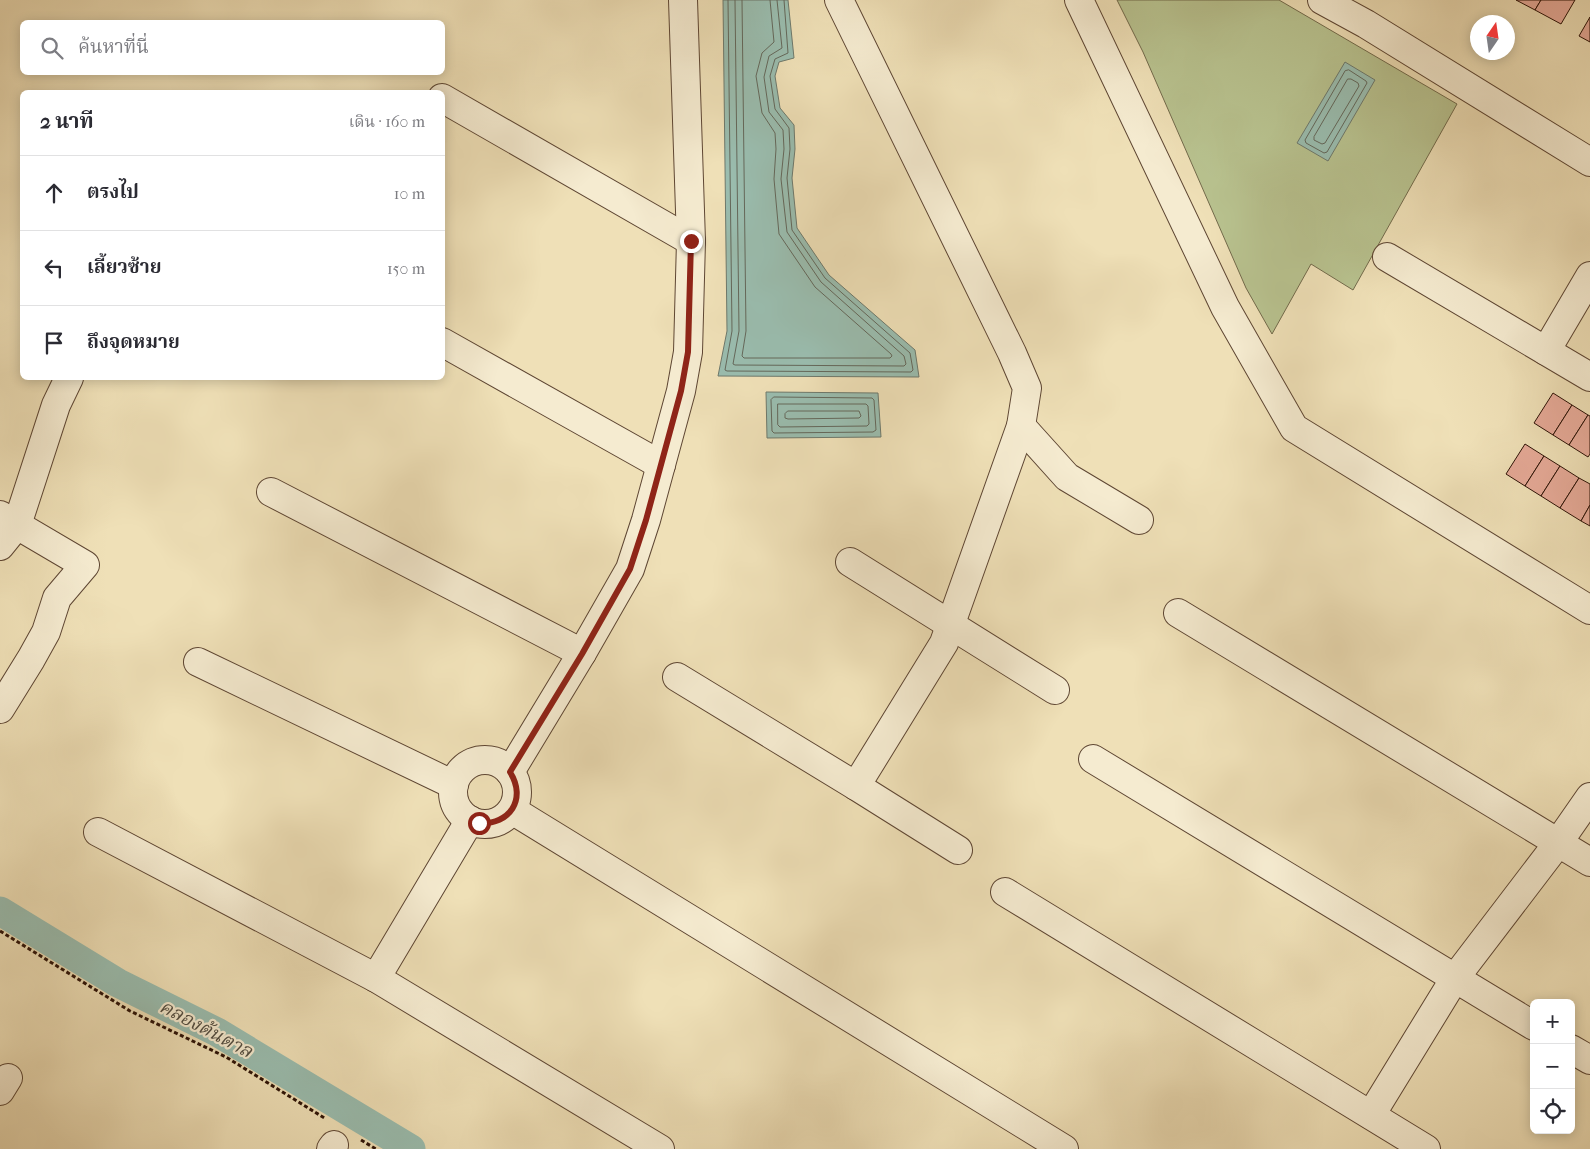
<!DOCTYPE html>
<html lang="th">
<meta charset="utf-8">
<style>
:root{--surface:#fff;--page:#f7f7f7;--text:#2b2b33;--muted:#7c7c81;--line:#e1e1e2}
body{margin:0;font-family:"IM FELL French Canon","Noto Serif Thai",serif;background:var(--page);color:var(--text)}
.controls{position:absolute;right:15px;bottom:15px;display:grid;overflow:hidden;border-radius:8px;box-shadow:0 2px 12px #0003}
.controls button{width:45px;height:45px;display:grid;place-items:center;padding:0;border:0;border-bottom:1px solid var(--line);background:var(--surface);color:var(--text);font:25px sans-serif}
.compass{position:absolute;left:1470px;top:15px;width:45px;height:45px;border-radius:50%;background:var(--surface);box-shadow:0 2px 12px #0003;rotate:13deg}
.stop{position:absolute;width:15px;height:15px;margin:-11px;border:4px solid #8f2418;border-radius:50%;background:#fff}
.stop.end{background:#8f2418;border-color:#fff;box-shadow:0 1px 5px #0008}
.list{margin:0;padding:0;list-style:none}
h2{display:flex;justify-content:space-between;align-items:center;height:65px;margin:0;padding:0 20px;font-size:21px}
h2 small{font-size:16px;font-weight:400;color:var(--muted)}
.list li{display:grid;grid-template-columns:32px 1fr auto;gap:15px;align-items:center;box-sizing:border-box;height:75px;padding:0 20px;border-top:1px solid var(--line)}
.list b{display:block;font-size:19px;white-space:nowrap}
.list em{font-size:16px;font-style:normal;color:var(--muted)}
.icon{flex:none;width:28px;height:28px;fill:none;stroke:currentColor;stroke-width:2;stroke-linecap:round;stroke-linejoin:round}
.map{position:relative;flex:none;width:1590px;height:1149px;overflow:hidden}
.search{position:absolute;background:var(--surface);box-shadow:0 2px 12px #0003;left:20px;top:20px;width:425px;height:55px;display:flex;align-items:center;gap:12px;box-sizing:border-box;padding:0 18px;border-radius:8px;color:var(--muted);font-size:19px}
.panel{position:absolute;background:var(--surface);box-shadow:0 2px 12px #0003;left:20px;top:90px;width:425px;height:290px;border-radius:8px}
.map>svg:first-child{display:block}
.green{fill:#b8c28f;stroke:#726a4b}
.water{fill:#9abdaf;stroke:#6e796c}
.lines{fill:none;stroke-linecap:round;stroke-linejoin:round}
.shore{stroke:#64685b;stroke-width:1}
.canal{stroke:#9abdaf;stroke-width:29}
.building{fill:#e6aa98;stroke:#2d1307}
.minor-casing{stroke:#5e4633;stroke-width:30}
.path{stroke:#2d1307;stroke-width:3;stroke-dasharray:4 2.5;stroke-linecap:butt}
.minor{stroke:#f5ebd0;stroke-width:28}
.route{stroke:#8f2418;stroke-width:6}
.labels{text-anchor:middle;dominant-baseline:central;stroke-width:4.5;stroke-linejoin:round;paint-order:stroke}
.water-label{font-size:19px;font-style:italic;fill:#534e42;stroke:#f5ebd0}
</style>
<div class="map">
<svg width="1590" height="1149" viewBox="0 0 1590 1149">
<rect width="100%" height="100%" fill="#efe0b7"/>
<filter id="stains"><feTurbulence type="fractalNoise" baseFrequency=".004" numOctaves="4"/><feColorMatrix values="0 0 0 0 .2 0 0 0 0 .09 0 0 0 0 .02 0 0 0 .5 -.17"/></filter>
<radialGradient id="worn" r=".72"><stop offset=".6" stop-color="#630" stop-opacity="0"/><stop offset="1" stop-color="#630" stop-opacity=".3"/></radialGradient>
<path class="green" d="M1117,0H1279L1457,104L1353,290L1311,264L1272,334L1246,288L1143,52Z"/>
<g class="water">
<path d="M723,0H788L794,58L779,62L775,76L780,108L794,125L795,149L792,178L797,228L829,275L915,350L919,377L718,376L727,331Z"/>
<path d="M1345,62L1375,80L1328,161L1297,143Z"/>
<path d="M766,392L878,393L881,437L767,438Z"/>
</g>
<g class="lines">
<g class="shore">
<path d="M728,0L732,331L725,370L727,371L911,372L913,370L910,353L825,278L792,230L787,178L790,149L789,128L775,109L770,76L775,59L788,53L784,0"/>
<path d="M735,0L739,331L733,364L735,365L904,366L906,364L904,356L821,282L787,232L781,179L784,149L783,130L769,112L764,77L769,56L782,48L777,0"/>
<path d="M742,0L746,331L742,356L744,358H890L892,356L891,354L815,287L779,234L774,179L776,149L775,133L762,113L756,76L762,53L774,42L770,0"/>
<path d="M1349,70L1366,81L1367,83L1327,152L1324,153L1306,143L1305,140L1345,71Z"/>
<path d="M1348,79H1351L1358,83L1359,86L1325,143L1322,144L1314,140V137Z"/>
<path d="M774,397L872,398L874,400L876,430L873,432L774,433L772,431L771,400Z"/>
<path d="M778,404H866L868,406L869,424L867,426L780,427L778,425Z"/>
<path d="M788,411H859L861,416L859,418L788,419L785,418V414Z"/>
</g>
<path class="canal" d="M0,911L118,983L217,1032L411,1149"/>
</g>
<g class="building">
<path d="M1516,0H1541L1535,10Z"/>
<path d="M1541,0H1575L1561,24L1535,10Z"/>
<path d="M1590,17V42L1579,36Z"/>
<path d="M1553,393L1572,405L1553,435L1534,423Z"/>
<path d="M1572,405L1588,415L1569,445L1553,435Z"/>
<path d="M1588,415L1590,416V454L1588,457L1569,445Z"/>
<path d="M1525,444L1544,456L1525,486L1506,474Z"/>
<path d="M1544,456L1560,466L1541,496L1525,486Z"/>
<path d="M1560,466L1579,478L1560,508L1541,496Z"/>
<path d="M1579,478L1590,484V505L1581,521L1560,508Z"/>
<path d="M1590,505V526L1581,521Z"/>
</g>
<g class="lines">
<defs>
<g id="minor">
<path d="M1079,0L1225,307L1294,428L1590,610"/>
<path d="M1322,0L1366,24L1590,162"/>
<path d="M442,98L691,241"/>
<path d="M1387,257L1590,377"/>
<path d="M442,342L661,465"/>
<path d="M1546,351L1590,276"/>
<path d="M1021,426L1067,477L1139,520"/>
<path d="M271,492L582,653"/>
<path d="M0,515L85,565L57,598L46,632L31,659L0,709"/>
<path d="M0,546L17,525L56,405L69,378"/>
<path d="M850,562L1055,690"/>
<path d="M1178,613L1590,862"/>
<path d="M198,662L454,785"/>
<path d="M677,677L856,786L944,643L1021,426L1027,388L1012,353L839,0"/>
<path d="M1093,759L1534,1026"/>
<circle cx="485" cy="792" r="32"/>
<path d="M510,772L582,653L630,569L646,520L681,391L688,352L691,241L683,0"/>
<path d="M856,786L958,850"/>
<path d="M512,810L1064,1149"/>
<path d="M98,832L376,978L660,1149"/>
<path d="M1005,892L1426,1149"/>
<path d="M376,978L470,820"/>
<path d="M1571,1049L1590,1060"/>
<path d="M0,1091L8,1078"/>
<path d="M1371,1115L1455,978L1558,843L1590,797"/>
<path d="M331,1149L334,1145"/>
</g>
</defs>
<use href="#minor" class="minor-casing"/>
<g class="path">
<path d="M0,931L130,1011L226,1057L326,1119"/>
<path d="M361,1140L376,1149"/>
</g>
<use href="#minor" class="minor"/>
</g>
<g class="lines">
<path class="route" d="M479,823C510,825 527,799 510,772L582,654L630,569L646,520L681,391L688,352L691,241"/>
</g>
<g class="labels">
<g class="water-label">
<text transform="translate(206 1029) rotate(28)">คลองต้นตาล</text>
</g>
</g>
<rect width="100%" height="100%" filter="url(#stains)"/>
<rect width="100%" height="100%" fill="url(#worn)"/>
</svg>
<div class="controls">
<button>+</button>
<button>−</button>
<button><svg class="icon" aria-label="locate" viewBox="0 0 24 24"><circle cx="12" cy="12" r="6"/><path d="M12 2v4M12 18v4M2 12h4M18 12h4"/></svg></button>
</div>
<svg class="compass" viewBox="-18 -18 36 36"><path d="M0-13l5 13h-10z" fill="#e53935"/><path d="M0 13l5-13h-10z" fill="#7c7c81"/></svg>
<div class="stop" style="left:479px;top:823px"></div>
<div class="stop end" style="left:691px;top:241px"></div>
<div class="search"><svg class="icon" aria-label="search" viewBox="0 0 24 24"><circle cx="10" cy="10" r="6"/><path d="M15 15l6 6"/></svg>ค้นหาที่นี่</div>
<section class="panel">
<h2>2 นาที<small>เดิน · 160 m</small></h2>
<ul class="list">
<li><svg class="icon" aria-label="ahead" viewBox="0 0 24 24"><path d="M12 20V5M6 11l6-6 6 6"/></svg><div><b>ตรงไป</b></div><em>10 m</em></li>
<li><svg class="icon" aria-label="left" viewBox="0 0 24 24"><path d="M17 20v-9H6M10 6l-5 5 5 5"/></svg><div><b>เลี้ยวซ้าย</b></div><em>150 m</em></li>
<li><svg class="icon" aria-label="arrive" viewBox="0 0 24 24"><path d="M6 21V4h12l-3 4 3 4H6"/></svg><div><b>ถึงจุดหมาย</b></div></li>
</ul>
</section>
</div>
